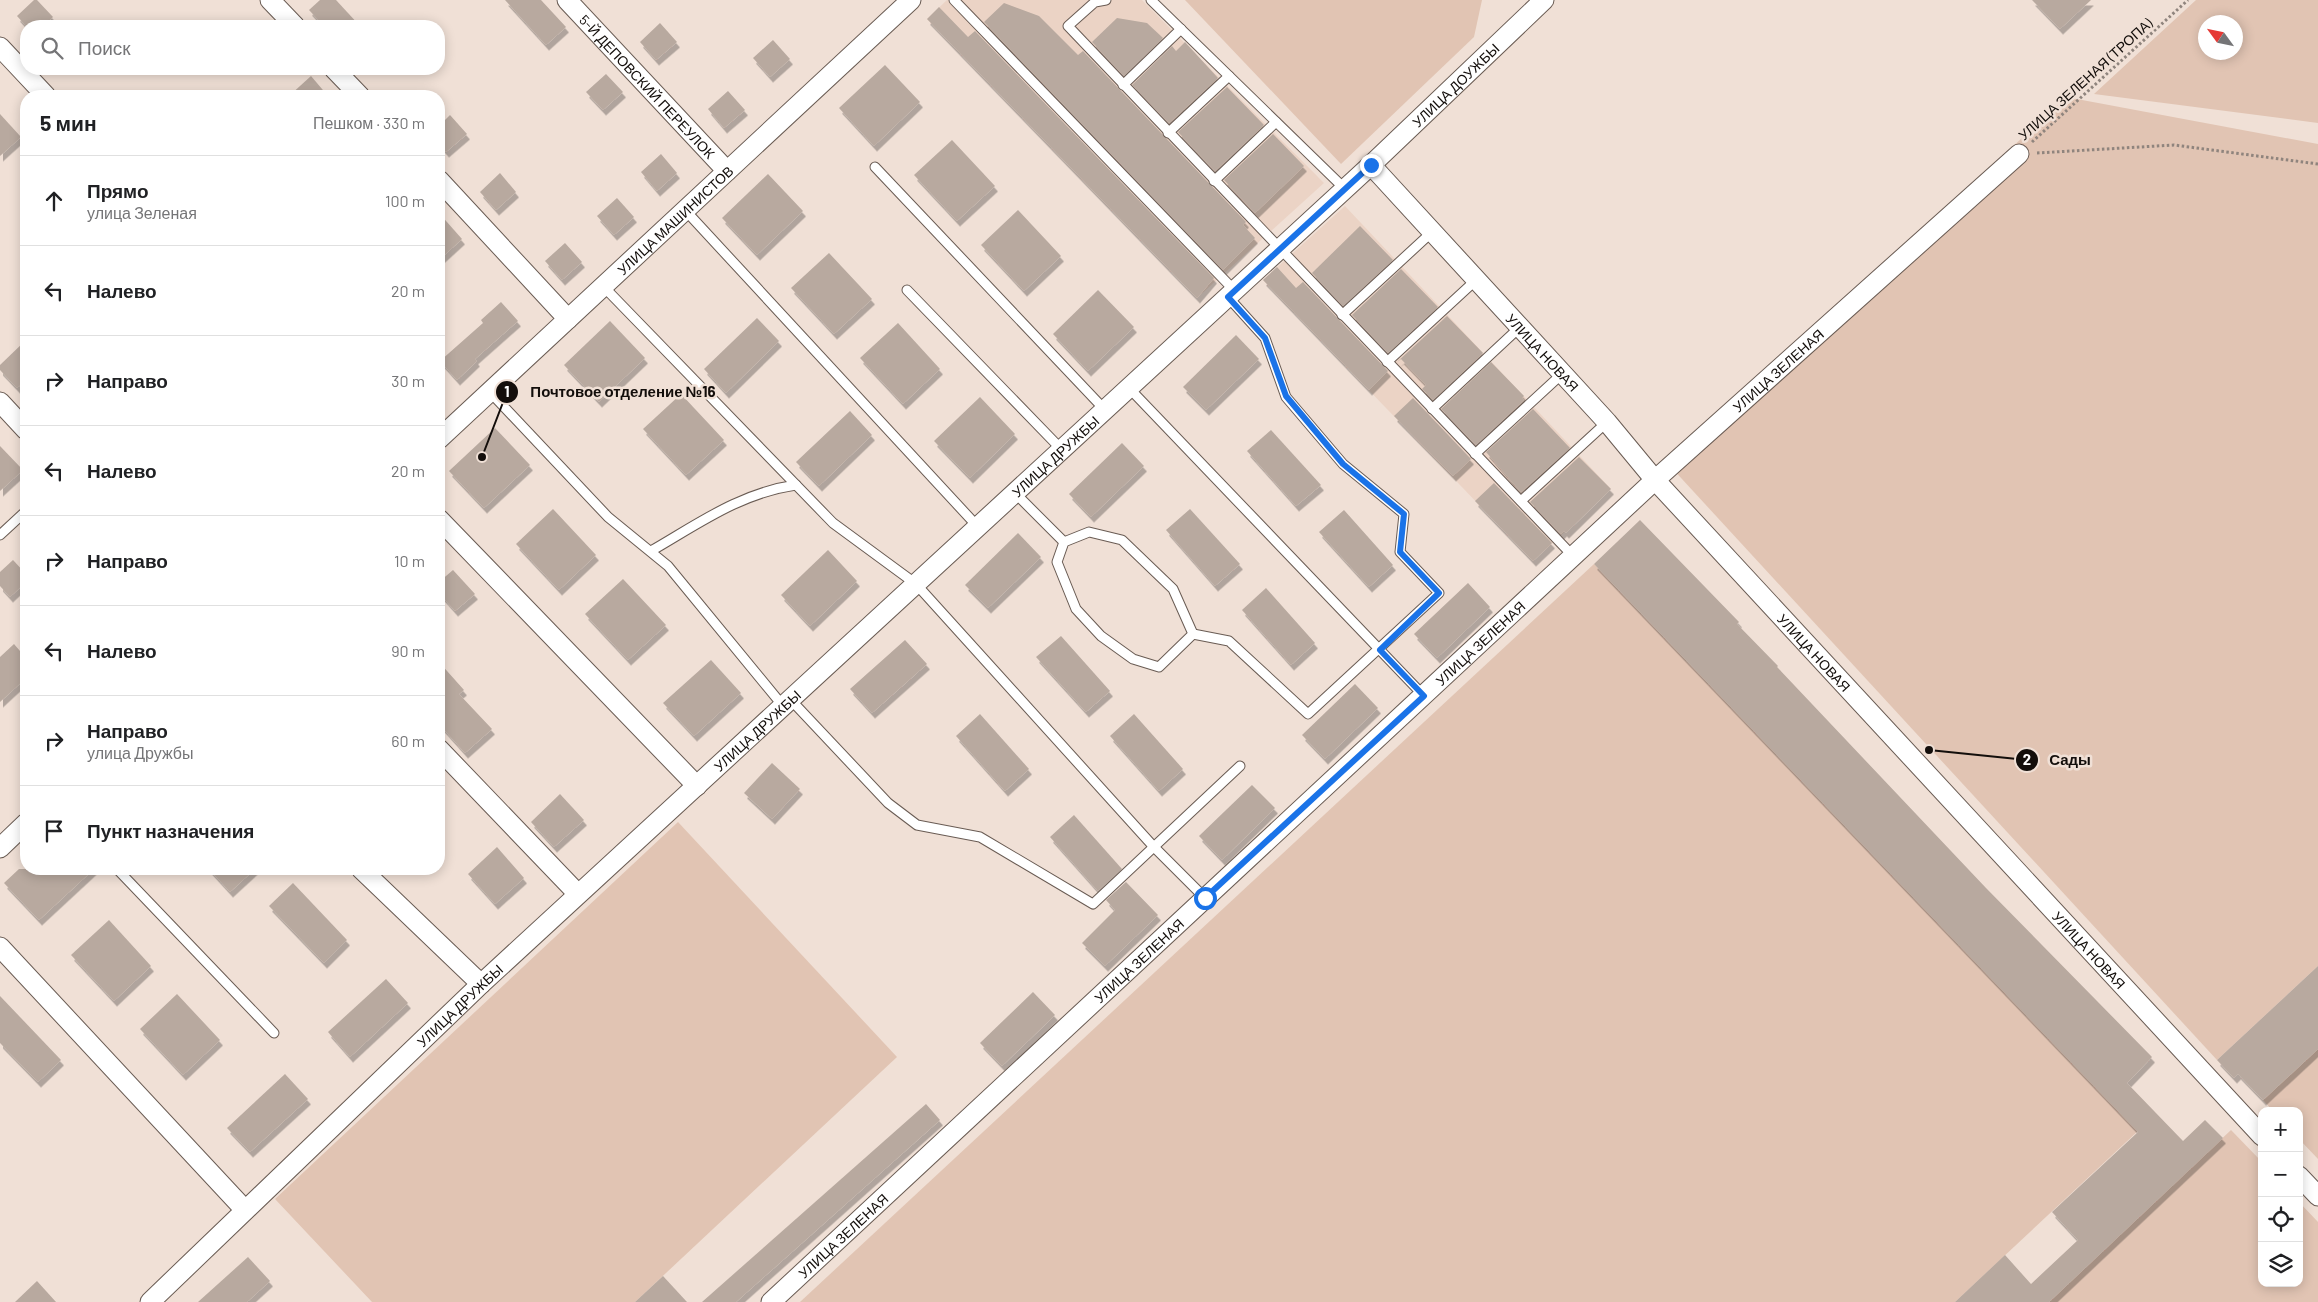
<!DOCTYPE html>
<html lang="ru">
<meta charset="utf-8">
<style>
:root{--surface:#fff;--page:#f6f6f6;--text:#202124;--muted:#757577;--line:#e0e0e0}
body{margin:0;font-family:Barlow,sans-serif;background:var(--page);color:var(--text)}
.controls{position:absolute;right:15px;bottom:15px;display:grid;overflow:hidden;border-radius:10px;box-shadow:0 2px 12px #0003}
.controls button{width:45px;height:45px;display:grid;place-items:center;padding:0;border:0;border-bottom:1px solid var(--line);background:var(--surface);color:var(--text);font:25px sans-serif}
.compass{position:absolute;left:2198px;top:15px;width:45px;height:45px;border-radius:50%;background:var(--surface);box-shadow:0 2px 12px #0003;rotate:303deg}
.stop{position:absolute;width:15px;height:15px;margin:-11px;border:4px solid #1a73e8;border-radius:50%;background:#fff}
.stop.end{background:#1a73e8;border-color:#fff;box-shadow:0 1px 5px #0008}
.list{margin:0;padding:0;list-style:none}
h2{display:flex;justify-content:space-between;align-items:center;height:65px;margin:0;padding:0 20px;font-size:21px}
h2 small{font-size:16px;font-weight:400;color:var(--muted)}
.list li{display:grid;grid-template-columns:32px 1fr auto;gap:15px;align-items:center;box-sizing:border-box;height:90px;padding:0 20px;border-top:1px solid var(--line)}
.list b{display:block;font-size:19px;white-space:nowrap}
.list p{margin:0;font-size:16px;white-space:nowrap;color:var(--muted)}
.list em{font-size:16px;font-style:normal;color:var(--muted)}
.icon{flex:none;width:28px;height:28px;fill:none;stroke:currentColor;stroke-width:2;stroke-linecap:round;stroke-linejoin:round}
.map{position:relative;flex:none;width:2318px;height:1302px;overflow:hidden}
.search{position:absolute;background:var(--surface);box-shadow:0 2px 12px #0003;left:20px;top:20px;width:425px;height:55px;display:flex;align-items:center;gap:12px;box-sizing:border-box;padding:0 18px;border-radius:20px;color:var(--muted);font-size:19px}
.panel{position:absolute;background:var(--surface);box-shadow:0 2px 12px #0003;left:20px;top:90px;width:425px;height:785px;border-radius:20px}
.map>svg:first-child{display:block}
.built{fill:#ebd3c5}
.green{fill:#e1c4b3;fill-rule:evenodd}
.building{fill:#b8a99f;filter:url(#shadow)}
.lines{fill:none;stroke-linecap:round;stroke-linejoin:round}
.service-casing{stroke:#695b53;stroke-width:11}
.minor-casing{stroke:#695b53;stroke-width:21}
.path{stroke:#8f847d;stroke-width:3;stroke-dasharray:2.5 2.5;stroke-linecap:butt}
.service{stroke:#fff;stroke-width:9}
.minor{stroke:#fff;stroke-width:19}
.route{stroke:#1a73e8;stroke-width:6}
.labels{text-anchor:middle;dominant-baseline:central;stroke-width:5;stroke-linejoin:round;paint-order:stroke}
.street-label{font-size:14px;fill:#130e0b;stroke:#f0e0d6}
.leader{fill:none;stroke:#130e0b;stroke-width:2}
.callout-dot{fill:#130e0b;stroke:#f0e0d6;stroke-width:2}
.mark-label{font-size:15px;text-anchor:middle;font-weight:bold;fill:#fff}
.callout-label{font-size:15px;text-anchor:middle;font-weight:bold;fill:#130e0b;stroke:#f0e0d6;stroke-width:5;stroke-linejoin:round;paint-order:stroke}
</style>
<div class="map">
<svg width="2318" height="1302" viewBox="0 0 2318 1302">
<defs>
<filter id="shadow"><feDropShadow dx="3" dy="5.5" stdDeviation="0" flood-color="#0004"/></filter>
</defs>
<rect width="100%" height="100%" fill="#f0e0d6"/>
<g class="built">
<path d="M947,0H1142L1324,183L1197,298L927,19Z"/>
<path d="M1345,206L1611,489L1533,561L1263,280Z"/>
</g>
<g class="green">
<path d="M1185,0H1482L1474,37L1341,164Z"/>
<path d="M2196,0H2318V123L2094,94ZM2236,22V52H2206V22Z"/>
<path d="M2066,97L2318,144V966L2217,1060L1670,466Z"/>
<path d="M1594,564L2138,1131L1955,1302H800Z"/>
<path d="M678,822L897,1057L635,1302H372L275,1199Z"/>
<path d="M2318,1049V1159L2299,1139V1111H2273L2263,1100Z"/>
<path d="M2231,1130L2262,1162V1283H2299V1202L2318,1222V1302H2049Z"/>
</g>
<g class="building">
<path d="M34,0H37L53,17L43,26H26L17,16Z"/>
<path d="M320,0H336L360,26H324L309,10Z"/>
<path d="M505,0H541L566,27L546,45Z"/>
<path d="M2032,0H2091L2060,29Z"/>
<path d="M1004,3L1039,16L1078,55L1083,51L1246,222L1243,225L1255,238L1223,270L984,22Z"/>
<path d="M939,7L968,37L975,31L1214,278L1197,298L927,19Z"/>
<path d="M1117,18L1147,23L1163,38L1124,76L1092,42Z"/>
<path d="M660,23L677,42L656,60L640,42Z"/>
<path d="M773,40L790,59L770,77L753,58Z"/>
<path d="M1185,42L1218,78L1169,123L1132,85L1172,46L1176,51Z"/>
<path d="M885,65L920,102L874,146L839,108Z"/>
<path d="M606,74L623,92L603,110L586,92Z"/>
<path d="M311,76L328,96H289Z"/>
<path d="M1227,87L1264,125L1215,171L1178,132Z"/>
<path d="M728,91L745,110L724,128L708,109Z"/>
<path d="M0,114L21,137L0,156Z"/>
<path d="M450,115L467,134L446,152L439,144V126Z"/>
<path d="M1273,134L1304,166L1255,213L1224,180Z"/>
<path d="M952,140L995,186L957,221L914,175Z"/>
<path d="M661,154L677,173L657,191L641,172Z"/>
<path d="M500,173L516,192L496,210L480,192Z"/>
<path d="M768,174L803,211L757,255L722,218Z"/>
<path d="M617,198L634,217L614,235L597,216Z"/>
<path d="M1018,210L1061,256L1024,291L981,245Z"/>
<path d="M439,213L462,239L439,260Z"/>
<path d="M1360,226L1393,260L1343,306L1312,273Z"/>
<path d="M565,243L582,262L562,280L545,261Z"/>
<path d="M829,253L872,299L834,334L791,288Z"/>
<path d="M1277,267L1296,288L1303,282L1388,371L1369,390L1263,280Z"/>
<path d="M1401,269L1438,307L1388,353L1352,315Z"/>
<path d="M1098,290L1134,327L1088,371L1053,334Z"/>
<path d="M501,302L518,321L475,359L477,361L457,380L440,361L483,323L481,320Z"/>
<path d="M1447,316L1483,353L1433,400L1422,389L1426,385L1401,359L1397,362Z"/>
<path d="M757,318L779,341L726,393L704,369Z"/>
<path d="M610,321L645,358L599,402L564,365Z"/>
<path d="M898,323L940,369L903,404L860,358Z"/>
<path d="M1236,335L1259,359L1206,410L1183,387Z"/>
<path d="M26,340V380L17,388L0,370V365Z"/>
<path d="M1491,362L1524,396L1522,398L1524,400L1476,445L1441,409Z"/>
<path d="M681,394L724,440L686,475L643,429Z"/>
<path d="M980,397L1015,434L970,478L934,441Z"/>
<path d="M1413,398L1471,459L1453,476L1394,416Z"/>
<path d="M1533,409L1570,448L1521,492L1486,452Z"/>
<path d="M850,411L872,435L819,486L796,462Z"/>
<path d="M495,428L530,465L484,508L449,471Z"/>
<path d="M1271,430L1321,485L1296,506L1247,451Z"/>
<path d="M1122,443L1144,466L1091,517L1069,494Z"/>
<path d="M0,446L23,470L0,491Z"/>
<path d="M1579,457L1611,489L1566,533L1564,531L1561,534L1530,502Z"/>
<path d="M1494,483L1552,543L1533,561L1475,501Z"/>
<path d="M553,509L596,555L559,590L516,544Z"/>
<path d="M1190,509L1240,564L1215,586L1166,530Z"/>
<path d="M1344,510L1393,565L1369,587L1319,532Z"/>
<path d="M1640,520L1739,622L1737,624L1778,666L1777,667L1986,888L2152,1057L2127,1083L2183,1141L2205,1120L2223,1138L2049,1302H1955L2005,1255L2031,1284L2078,1240L2052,1212L2138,1132L1594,564Z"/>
<path d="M1018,533L1041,557L988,608L965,585Z"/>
<path d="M828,550L857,581L810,626L781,595Z"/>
<path d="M13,560L26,574V582L10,597L0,586V572Z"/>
<path d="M453,570L475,594L455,611L439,593V582Z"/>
<path d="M623,579L666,625L628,660L585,614Z"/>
<path d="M1468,583L1490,607L1437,658L1414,634Z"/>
<path d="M1266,588L1315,643L1291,665L1242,610Z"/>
<path d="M1061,636L1110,691L1086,712L1036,657Z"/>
<path d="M905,640L927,664L872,713L850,689Z"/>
<path d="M14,644L26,658V678L0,702V657Z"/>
<path d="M711,660L741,693L694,736L663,703Z"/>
<path d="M439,662L464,690L459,694L492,729L465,753L439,724Z"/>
<path d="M1355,684L1378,708L1325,759L1302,735Z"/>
<path d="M980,714L1029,769L1005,791L956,736Z"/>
<path d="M1134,714L1183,769L1159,791L1110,736Z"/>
<path d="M772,763L800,789L772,819L744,793Z"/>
<path d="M1252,785L1275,808L1222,860L1199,836Z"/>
<path d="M560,794L584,820L554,847L531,822Z"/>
<path d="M1074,815L1122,869L1098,891L1050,837Z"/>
<path d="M497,847L524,878L495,904L468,874Z"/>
<path d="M19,869H94L39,920L4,883Z"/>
<path d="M209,869H255L230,892Z"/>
<path d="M1126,882L1158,915L1105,966L1082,943L1115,910L1106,900Z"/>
<path d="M293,883L347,940L324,963L269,906Z"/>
<path d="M109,920L151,966L114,1001L71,955Z"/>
<path d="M2318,966V1049L2263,1100L2238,1074L2234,1078L2217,1060Z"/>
<path d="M386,979L408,1003L350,1057L328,1032Z"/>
<path d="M1033,992L1055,1015L1002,1066L980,1043Z"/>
<path d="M177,994L220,1040L183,1075L140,1029Z"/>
<path d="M0,996L61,1060L38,1082L0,1043Z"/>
<path d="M285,1074L308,1099L250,1152L227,1128Z"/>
<path d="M926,1104L940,1120L736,1302H702Z"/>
<path d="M248,1257L270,1281L247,1302H198Z"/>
<path d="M663,1276L687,1302H635Z"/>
<path d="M37,1281L56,1302H15Z"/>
</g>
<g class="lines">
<defs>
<g id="service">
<path d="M954,0L1235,291"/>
<path d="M1106,0L1095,2L1068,26L1573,556"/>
<path d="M1151,0L1345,189"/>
<path d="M1123,85L1181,29"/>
<path d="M1168,133L1229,76"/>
<path d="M875,167L1105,410"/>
<path d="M1214,181L1276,122"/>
<path d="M685,210L978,527"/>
<path d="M603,286L833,523L916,584L1153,846L1205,898"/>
<path d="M907,290L1062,450"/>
<path d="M1342,315L1432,232"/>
<path d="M1387,362L1476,280"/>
<path d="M1129,388L1424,696"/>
<path d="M490,392L608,517L668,566L783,706"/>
<path d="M1432,409L1520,327"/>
<path d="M1475,454L1563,373"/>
<path d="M1015,493L1064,542"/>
<path d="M1521,501L1607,422"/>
<path d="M1089,532L1122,540L1173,589L1193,634L1159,667L1133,659L1101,636L1076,609L1057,562L1064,542Z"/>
<path d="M0,535L26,511"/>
<path d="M651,551C698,524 740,493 796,485"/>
<path d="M1193,634L1229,641L1308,714L1439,593L1400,552L1404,514L1343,464L1286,397L1265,338L1228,297"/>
<path d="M790,699L888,803L917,825L980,837L1093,904L1240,766"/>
<path d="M117,869L274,1033"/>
</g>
<g id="minor">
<path d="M270,0L295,26"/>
<path id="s1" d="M567,0L727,171"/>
<path d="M0,47L46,96"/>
<path d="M334,69L360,96"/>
<path id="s2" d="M1371,165L1607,422L1655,480L2262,1136"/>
<path d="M439,180L568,319"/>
<path d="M0,402L26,430"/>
<path id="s3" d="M439,439L911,0"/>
<path d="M439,519L697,786"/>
<path d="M439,749L578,894"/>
<path d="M0,848L26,823"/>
<path d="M361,869L481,984"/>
<path d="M0,947L245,1210"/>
<path d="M2299,1176L2318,1196"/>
<path id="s4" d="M150,1302L481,984L1371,165L1544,0"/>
<path id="s5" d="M771,1302L1655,480L2019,154"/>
</g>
</defs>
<use href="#service" class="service-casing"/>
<use href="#minor" class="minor-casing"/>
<g class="path">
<path d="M2032,142L2188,0"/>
<path d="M2037,153L2174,145L2318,164"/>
</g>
<use href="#service" class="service"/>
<use href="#minor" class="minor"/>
</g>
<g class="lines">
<path class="route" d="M1205,898L1424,696L1380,650L1439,593L1400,552L1404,514L1343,464L1286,396L1265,338L1228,297L1371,165"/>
</g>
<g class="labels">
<g class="street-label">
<text transform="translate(2085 79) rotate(-42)">УЛИЦА ЗЕЛЕНАЯ (ТРОПА)</text>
<text stroke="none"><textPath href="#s1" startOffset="118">5-Й ДЕПОВСКИЙ ПЕРЕУЛОК</textPath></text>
<text stroke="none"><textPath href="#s4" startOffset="1785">УЛИЦА ДОУЖБЫ</textPath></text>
<text stroke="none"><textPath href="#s3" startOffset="322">УЛИЦА МАШИНИСТОВ</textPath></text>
<text stroke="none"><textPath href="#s2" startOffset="254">УЛИЦА НОВАЯ</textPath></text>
<text stroke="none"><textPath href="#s5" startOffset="1372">УЛИЦА ЗЕЛЕНАЯ</textPath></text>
<text stroke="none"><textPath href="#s4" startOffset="1239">УЛИЦА ДРУЖБЫ</textPath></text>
<text stroke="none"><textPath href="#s5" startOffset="968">УЛИЦА ЗЕЛЕНАЯ</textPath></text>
<text stroke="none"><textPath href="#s2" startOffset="659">УЛИЦА НОВАЯ</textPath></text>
<text stroke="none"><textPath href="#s4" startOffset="834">УЛИЦА ДРУЖБЫ</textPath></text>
<text stroke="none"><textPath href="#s2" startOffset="1064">УЛИЦА НОВАЯ</textPath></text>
<text stroke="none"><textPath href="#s5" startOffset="502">УЛИЦА ЗЕЛЕНАЯ</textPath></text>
<text stroke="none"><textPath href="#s4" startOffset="429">УЛИЦА ДРУЖБЫ</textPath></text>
<text stroke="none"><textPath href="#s5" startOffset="98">УЛИЦА ЗЕЛЕНАЯ</textPath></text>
</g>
</g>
<path class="leader" d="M482 457L507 392M1929 750L2027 760"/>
<g class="callout-dot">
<circle cx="482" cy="457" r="5"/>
<circle cx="1929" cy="750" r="5"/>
<circle cx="507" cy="392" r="12"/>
<circle cx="2027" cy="760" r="12"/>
</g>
<g class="mark-label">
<text x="507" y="397">1</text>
<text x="2027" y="765">2</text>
</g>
<g class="callout-label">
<text x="623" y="397">Почтовое отделение №16</text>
<text x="2070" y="765">Сады</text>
</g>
</svg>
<div class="controls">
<button>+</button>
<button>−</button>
<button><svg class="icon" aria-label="locate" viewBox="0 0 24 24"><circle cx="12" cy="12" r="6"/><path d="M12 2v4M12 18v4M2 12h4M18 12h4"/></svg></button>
<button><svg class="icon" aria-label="layers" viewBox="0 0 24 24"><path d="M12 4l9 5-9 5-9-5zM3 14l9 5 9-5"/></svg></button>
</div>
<svg class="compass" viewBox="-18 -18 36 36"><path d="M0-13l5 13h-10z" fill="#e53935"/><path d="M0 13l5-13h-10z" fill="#757577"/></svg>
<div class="stop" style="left:1205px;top:898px"></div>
<div class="stop end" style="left:1371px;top:165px"></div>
<div class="search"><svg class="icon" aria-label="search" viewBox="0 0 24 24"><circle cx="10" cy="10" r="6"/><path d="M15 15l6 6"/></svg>Поиск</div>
<section class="panel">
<h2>5 мин<small>Пешком · 330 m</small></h2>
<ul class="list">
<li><svg class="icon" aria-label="ahead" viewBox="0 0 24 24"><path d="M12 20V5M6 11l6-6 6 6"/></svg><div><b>Прямо</b><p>улица Зеленая</p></div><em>100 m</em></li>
<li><svg class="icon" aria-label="left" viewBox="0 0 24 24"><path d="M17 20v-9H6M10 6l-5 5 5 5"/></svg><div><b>Налево</b></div><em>20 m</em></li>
<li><svg class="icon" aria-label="right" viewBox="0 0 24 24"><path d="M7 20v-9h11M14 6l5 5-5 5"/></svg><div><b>Направо</b></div><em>30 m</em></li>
<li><svg class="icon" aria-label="left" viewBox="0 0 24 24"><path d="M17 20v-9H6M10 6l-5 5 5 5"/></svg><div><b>Налево</b></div><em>20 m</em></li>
<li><svg class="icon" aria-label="right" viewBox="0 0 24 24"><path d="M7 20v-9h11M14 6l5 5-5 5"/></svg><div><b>Направо</b></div><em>10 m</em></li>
<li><svg class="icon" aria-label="left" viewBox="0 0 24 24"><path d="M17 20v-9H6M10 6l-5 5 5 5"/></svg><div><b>Налево</b></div><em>90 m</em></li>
<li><svg class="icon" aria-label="right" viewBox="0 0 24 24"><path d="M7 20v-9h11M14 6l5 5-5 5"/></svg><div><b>Направо</b><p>улица Дружбы</p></div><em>60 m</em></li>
<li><svg class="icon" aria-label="arrive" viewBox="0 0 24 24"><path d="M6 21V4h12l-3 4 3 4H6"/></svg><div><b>Пункт назначения</b></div></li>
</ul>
</section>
</div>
